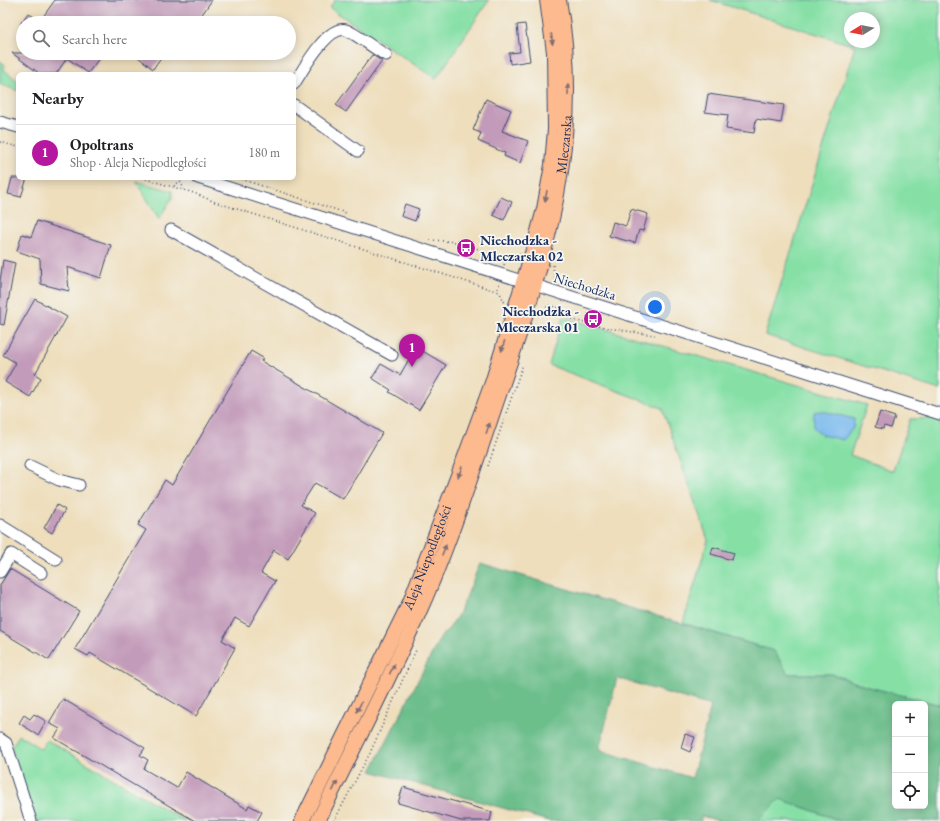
<!DOCTYPE html>
<meta charset="utf-8">
<style>
:root{--surface:#fff;--page:#f6f6f6;--text:#202124;--muted:#757577;--line:#e0e0e0;--accent:#b5179e}
body{margin:0;font-family:"EB Garamond",serif;background:var(--page);color:var(--text)}
.controls{position:absolute;right:12px;bottom:12px;display:grid;overflow:hidden;border-radius:6px;box-shadow:0 2px 10px #0003}
.controls button{width:36px;height:36px;display:grid;place-items:center;padding:0;border:0;border-bottom:1px solid var(--line);background:var(--surface);color:var(--text);font:20px sans-serif}
.compass{position:absolute;left:844px;top:12px;width:36px;height:36px;border-radius:50%;background:var(--surface);box-shadow:0 2px 10px #0003;rotate:260deg}
.you{position:absolute;left:655px;top:307px;width:14px;height:14px;margin:-10px;border:3px solid #fff;border-radius:50%;background:#1a73e8;box-shadow:0 0 0 6px #1a73e833}
.badge{display:grid;place-items:center;width:26px;height:26px;border-radius:50%;background:var(--accent);color:#fff;font-size:13px;font-weight:700}
.pin{position:absolute;translate:-50% -33px;filter:drop-shadow(0 1px 2px #0008)}
.pin::after{content:'';position:absolute;top:21px;width:14px;height:12px;background:inherit;clip-path:polygon(0 0,100% 0,50% 100%)}
.list{margin:0;padding:0;list-style:none}
h2{display:flex;justify-content:space-between;align-items:center;height:52px;margin:0;padding:0 16px;font-size:17px}
h2 small{font-size:13px;font-weight:400;color:var(--muted)}
.list li{display:grid;grid-template-columns:26px 1fr auto;gap:12px;align-items:center;box-sizing:border-box;height:56px;padding:0 16px;border-top:1px solid var(--line)}
.list b{display:block;font-size:15px;white-space:nowrap}
.list p{margin:0;font-size:13px;white-space:nowrap;color:var(--muted)}
.list em{font-size:13px;font-style:normal;color:var(--muted)}
.icon{flex:none;width:22px;height:22px;fill:none;stroke:currentColor;stroke-width:2;stroke-linecap:round;stroke-linejoin:round}
.map{position:relative;flex:none;width:940px;height:821px;overflow:hidden}
.search{position:absolute;background:var(--surface);box-shadow:0 2px 10px #0003;left:16px;top:16px;width:280px;height:44px;display:flex;align-items:center;gap:10px;box-sizing:border-box;padding:0 14px;border-radius:22px;color:var(--muted);font-size:15px}
.panel{position:absolute;background:var(--surface);box-shadow:0 2px 10px #0003;left:16px;top:72px;width:280px;height:108px;border-radius:6px}
.map>svg:first-child{display:block}
.green{fill:#86e0a6;stroke:#508882;fill-rule:evenodd}
.forest{fill:#6cbe8b;stroke:#447674;fill-rule:evenodd}
.water{fill:#79b9ed;stroke:#4a74a6}
.building{fill:#c39bba}
.lines{fill:none;stroke-linecap:round;stroke-linejoin:round}
.minor-casing{stroke:#3b496c;stroke-width:13}
.major-casing{stroke:#3b496c;stroke-width:16}
.path{stroke:#3b496c;stroke-width:1.5;stroke-dasharray:1 3;stroke-linecap:butt}
.minor{stroke:#fff;stroke-width:11}
.major{stroke:#fcba8e;stroke-width:14}
.oneway{fill:#806e74}
.labels{text-anchor:middle;dominant-baseline:central;stroke-width:3.5;stroke-linejoin:round;paint-order:stroke}
.street-label{font-size:14px;fill:#1b2f5e;stroke:#f6f6f2}
.poi-label{font-size:14px;font-weight:bold;fill:#1b2f5e;stroke:#f6f6f2;text-anchor:start}
</style>
<div class="map">
<svg width="940" height="821" viewBox="0 0 940 821">
<rect width="100%" height="100%" fill="#f6f6f2"/>
<filter id="ink" filterUnits="userSpaceOnUse"><feTurbulence type="fractalNoise" baseFrequency=".025" numOctaves="2"/><feDisplacementMap in="SourceGraphic" scale="8" xChannelSelector="R" yChannelSelector="G"/><feConvolveMatrix kernelMatrix="1 2 1 2 8 2 1 2 1" color-interpolation-filters="sRGB"/></filter>
<filter id="wash" filterUnits="userSpaceOnUse"><feTurbulence type="fractalNoise" baseFrequency=".012" numOctaves="4" result="noise"/><feDisplacementMap in="SourceGraphic" scale="16" xChannelSelector="R" yChannelSelector="G"/><feGaussianBlur stdDeviation="0.9" result="paint"/><feColorMatrix in="noise" values="0 0 0 0 0 0 0 0 0 0 0 0 0 0 0 0 0 1.4 0 .05"/><feComposite in="paint" operator="in"/></filter>
<g filter="url(#wash)">
<rect width="100%" height="100%" fill="#eedebc"/>
<g class="green">
<path d="M335,0H489L436,79L330,8Z"/>
<path d="M710,0H940V390L765,335L855,46ZM850,18H874V42H850Z"/>
<path d="M0,61L5,65L4,70L18,81V91L0,84Z"/>
<path d="M136,181L172,191V198L159,219Z"/>
<path d="M563,317L867,405L850,455L893,471L910,419L940,418V705L865,686L832,674H788L774,651L683,623L708,540L662,408L549,365Z"/>
<path d="M19,735L41,749L47,740L185,821H36L11,748Z"/>
<path d="M780,799L841,821H758Z"/>
</g>
<path class="forest" d="M480,563L774,651L788,674H832L865,686L940,705V821H841L780,799L758,821H720L701,816V821H549L371,771L441,636C459,623 471,584 480,563ZM617,678L711,706L692,778L599,750ZM895,704H925V806H895Z"/>
<path class="water" d="M822,411L854,419L853,428L843,440L822,435L814,428V412Z"/>
<g id="blocks">
<g class="building">
<path d="M55,0H212L196,23H21L28,13L40,21Z"/>
<path d="M525,24L530,61L510,64L509,53L520,52L517,25Z"/>
<path d="M12,53H103L88,73L67,58L56,74H40Z"/>
<path d="M133,53H164L153,69Z"/>
<path d="M372,55L382,61L346,112L336,105Z"/>
<path d="M708,94L784,105L781,123L756,119L754,133L726,129L728,115L705,112Z"/>
<path d="M486,99L511,110L502,131L528,141L520,163L504,156L505,153L478,141L481,133L473,130Z"/>
<path d="M12,178H27L21,197L8,194Z"/>
<path d="M501,197L512,202L504,220L493,215Z"/>
<path d="M405,204L419,209L415,221L401,216Z"/>
<path d="M631,209L648,214L643,231L639,230L635,243L609,236L613,222L626,226Z"/>
<path d="M37,221L111,245L101,278L67,267L69,291L41,284L40,259L17,251L22,234L31,237Z"/>
<path d="M3,260L15,263L4,325L0,324V281Z"/>
<path d="M35,299L67,317L35,374L41,378L30,397L5,382L16,363L3,355Z"/>
<path d="M416,347L446,365L419,410L389,392L391,390L372,378L381,364L400,375Z"/>
<path d="M251,351L263,358L261,361L382,433L343,499L315,483L301,505L315,513L288,559L274,550L261,573L275,581L249,626L235,618L222,640L235,648L196,716L90,653L88,656L75,649L146,530L138,525L165,480L172,485Z"/>
<path d="M880,412L895,417L891,428L884,426L883,429L875,427Z"/>
<path d="M57,505L65,510L52,533L44,528Z"/>
<path d="M713,547L734,553L732,560L711,554Z"/>
<path d="M10,569L79,611L49,660L0,631V585Z"/>
<path d="M63,699L145,748L140,755L148,760L144,769L177,788L186,772L247,809L249,805L262,812L257,821H195L54,738L60,729L49,723Z"/>
<path d="M34,714L46,721L38,735L19,723L24,715L30,719Z"/>
<path d="M685,734L695,737L690,752L681,748Z"/>
<path d="M403,787L492,812L490,821H461L398,803Z"/>
</g>
</g>
</g>
<g filter="url(#ink)">
<use href="#blocks" fill-opacity="0" stroke="#3b496c" stroke-width="1"/>
<g class="lines">
<defs>
<g id="minor">
<path d="M294,84C303,70 327,25 346,30C355,33 376,50 386,55"/>
<path d="M294,105L358,151"/>
<path d="M0,122L18,127"/>
<path d="M198,178L940,414"/>
<path d="M171,230L392,355"/>
<path d="M30,466L59,480L79,485"/>
<path d="M0,525L56,560"/>
<path d="M0,572L11,554L41,573"/>
<path d="M0,739L6,743L31,821"/>
</g>
<g id="major">
<path id="s1" d="M302,821L410,602L463,462L492,383L533,250L544,209L552,165L555,129L554,52L547,0"/>
<path id="s2" d="M318,821C351,753 386,686 417,617C450,544 474,467 500,392C545,259 585,142 559,0"/>
</g>
</defs>
<use href="#minor" class="minor-casing"/>
<use href="#major" class="major-casing"/>
<g class="path">
<path d="M0,142L18,147"/>
<path d="M142,178L194,193L215,202L496,291"/>
<path d="M181,178L180,181L184,189"/>
<path d="M238,178L346,213"/>
<path d="M174,186L180,181"/>
<path d="M430,240L459,242L474,247L505,262"/>
<path d="M504,265L505,262L520,253"/>
<path d="M553,265L555,281"/>
<path d="M499,284L497,291L500,293L505,303"/>
<path d="M538,316L549,305L559,308C559,309 561,313 562,314C571,324 639,333 655,335"/>
<path d="M488,466L523,364"/>
<path d="M334,821L370,753L416,650"/>
</g>
<use href="#minor" class="minor"/>
<use href="#major" class="major"/>
</g>
<defs><path id="oneway-solid" d="M-6-.8H1V-3.2L6.5 0L1 3.2V.8H-6Z"/></defs>
<g class="oneway">
<use href="#oneway-solid" transform="translate(552 39) rotate(83)"/>
<use href="#oneway-solid" transform="translate(568 90) rotate(-91)"/>
<use href="#oneway-solid" transform="translate(546 196) rotate(100)"/>
<use href="#oneway-solid" transform="translate(503 346) rotate(107)"/>
<use href="#oneway-solid" transform="translate(488 428) rotate(-71)"/>
<use href="#oneway-solid" transform="translate(460 472) rotate(111)"/>
<use href="#oneway-solid" transform="translate(444 550) rotate(-68)"/>
<use href="#oneway-solid" transform="translate(392 669) rotate(-64)"/>
<use href="#oneway-solid" transform="translate(359 707) rotate(116)"/>
<use href="#oneway-solid" transform="translate(335 786) rotate(-64)"/>
</g>
</g>
<defs>
<symbol id="bus-disc" viewBox="-11 -11 22 22"><circle r="9.5" fill="#b5179e" stroke="#f6f6f2"/><path d="M-5-6H5V4H4V6H2V4H-2V6H-4V4H-5ZM-3.5-4V0h7V-4ZM-3.5 1.2v1.5H-2V1.2ZM2 1.2v1.5H3.5V1.2Z" fill="#fff"/></symbol>
</defs>
<g fill-rule="evenodd">
<use href="#bus-disc" x="455" y="237" width="22" height="22"/>
<use href="#bus-disc" x="582" y="308" width="22" height="22"/>
</g>
<g class="labels">
<g class="street-label">
<text stroke="none"><textPath href="#s2" startOffset="723">Mleczarska</textPath></text>
<text transform="translate(585 286) rotate(17)">Niechodzka</text>
<text stroke="none"><textPath href="#s1" startOffset="292">Aleja Niepodległości</textPath></text>
</g>
<g class="poi-label">
<text x="480" y="240">Niechodzka -<tspan x="480" dy="16">Mleczarska 02</tspan></text>
<text x="579" y="311" text-anchor="end">Niechodzka -<tspan x="579" dy="16">Mleczarska 01</tspan></text>
</g>
</g>
</svg>
<div class="controls">
<button>+</button>
<button>−</button>
<button><svg class="icon" aria-label="locate" viewBox="0 0 24 24"><circle cx="12" cy="12" r="6"/><path d="M12 2v4M12 18v4M2 12h4M18 12h4"/></svg></button>
</div>
<svg class="compass" viewBox="-18 -18 36 36"><path d="M0-13l5 13h-10z" fill="#e53935"/><path d="M0 13l5-13h-10z" fill="#757577"/></svg>
<div class="you"></div>
<div class="pin badge" style="left:412px;top:367px">1</div>
<div class="search"><svg class="icon" aria-label="search" viewBox="0 0 24 24"><circle cx="10" cy="10" r="6"/><path d="M15 15l6 6"/></svg>Search here</div>
<section class="panel">
<h2>Nearby<small></small></h2>
<ul class="list">
<li><span class="badge">1</span><div><b>Opoltrans</b><p>Shop · Aleja Niepodległości</p></div><em>180 m</em></li>
</ul>
</section>
</div>
